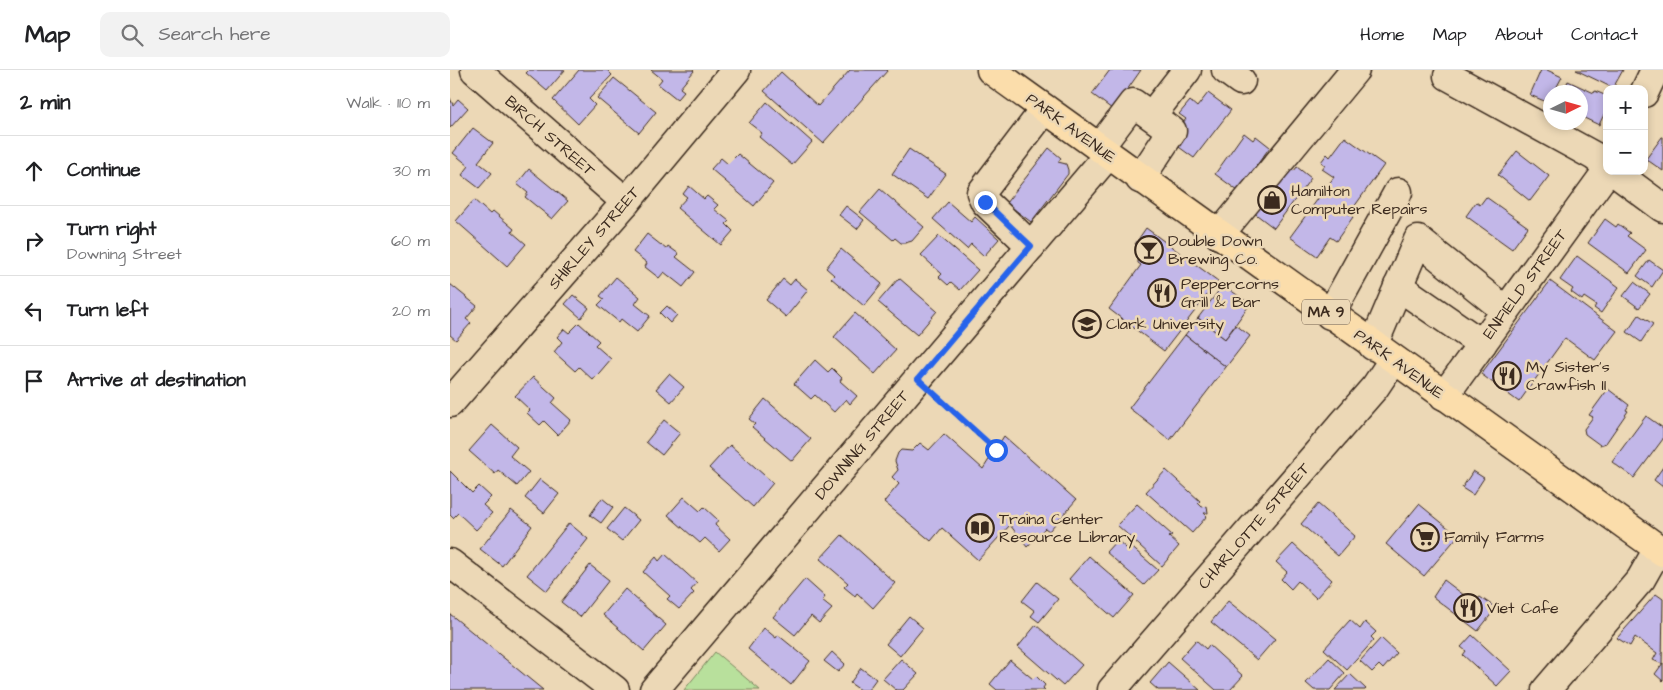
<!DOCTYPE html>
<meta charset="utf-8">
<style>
:root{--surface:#fff;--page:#f2f2f2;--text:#202124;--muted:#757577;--line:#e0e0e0}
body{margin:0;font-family:"Architects Daughter",sans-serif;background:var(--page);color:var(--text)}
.controls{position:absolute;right:15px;top:15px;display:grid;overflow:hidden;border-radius:10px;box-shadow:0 2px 8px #0003}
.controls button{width:45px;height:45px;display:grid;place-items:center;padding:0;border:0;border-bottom:1px solid var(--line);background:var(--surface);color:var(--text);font:25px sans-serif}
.compass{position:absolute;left:1093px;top:15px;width:45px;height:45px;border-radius:50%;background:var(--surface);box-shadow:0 2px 8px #0003;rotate:85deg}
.stop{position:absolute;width:15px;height:15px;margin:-11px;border:4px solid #2563eb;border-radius:50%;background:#fff}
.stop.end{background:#2563eb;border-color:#fff;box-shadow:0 1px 5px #0008}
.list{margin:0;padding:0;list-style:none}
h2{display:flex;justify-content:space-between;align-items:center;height:65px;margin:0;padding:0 20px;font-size:21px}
h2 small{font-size:16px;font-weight:400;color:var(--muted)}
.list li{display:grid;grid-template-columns:32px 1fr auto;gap:15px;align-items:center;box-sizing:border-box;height:70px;padding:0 20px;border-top:1px solid var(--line)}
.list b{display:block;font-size:19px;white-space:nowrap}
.list p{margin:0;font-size:16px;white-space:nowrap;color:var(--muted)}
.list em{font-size:16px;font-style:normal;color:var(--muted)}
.icon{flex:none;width:28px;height:28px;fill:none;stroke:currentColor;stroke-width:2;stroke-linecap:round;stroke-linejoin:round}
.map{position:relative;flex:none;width:1213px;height:620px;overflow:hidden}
header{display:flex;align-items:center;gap:30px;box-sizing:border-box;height:70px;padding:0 25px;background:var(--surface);border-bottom:1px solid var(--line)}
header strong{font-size:24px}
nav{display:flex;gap:28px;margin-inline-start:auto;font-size:18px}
.search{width:350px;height:45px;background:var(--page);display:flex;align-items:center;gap:12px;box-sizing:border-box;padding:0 18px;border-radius:10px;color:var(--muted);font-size:19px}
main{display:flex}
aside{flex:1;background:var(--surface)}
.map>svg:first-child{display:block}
.green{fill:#b8e09c;stroke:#7a855d}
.building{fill:#c2b7e8;stroke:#3b2a1e}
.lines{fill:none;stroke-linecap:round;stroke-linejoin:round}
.minor-casing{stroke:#3b2a1e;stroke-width:31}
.highway-casing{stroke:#3b2a1e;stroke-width:31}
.path{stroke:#3b2a1e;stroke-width:3;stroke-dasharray:4 4;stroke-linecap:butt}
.minor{stroke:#ecd8b6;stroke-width:28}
.highway{stroke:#fbddab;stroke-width:28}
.route{stroke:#2563eb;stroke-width:6}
.labels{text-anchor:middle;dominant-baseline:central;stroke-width:5;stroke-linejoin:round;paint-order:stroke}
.shield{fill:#ecd8b6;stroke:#705e4c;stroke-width:1}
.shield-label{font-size:15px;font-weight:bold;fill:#3b2a1e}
.street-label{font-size:16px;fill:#3b2a1e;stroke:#ecd8b6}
.poi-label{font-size:16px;fill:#3b2a1e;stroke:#ecd8b6;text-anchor:start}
</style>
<header>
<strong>Map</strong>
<div class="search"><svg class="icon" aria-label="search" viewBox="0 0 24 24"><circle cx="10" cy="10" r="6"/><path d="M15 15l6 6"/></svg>Search here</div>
<nav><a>Home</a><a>Map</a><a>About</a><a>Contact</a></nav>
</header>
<main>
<aside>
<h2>2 min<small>Walk · 110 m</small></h2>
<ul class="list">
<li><svg class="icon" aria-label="ahead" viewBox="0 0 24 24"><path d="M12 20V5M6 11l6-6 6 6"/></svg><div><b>Continue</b></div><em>30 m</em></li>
<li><svg class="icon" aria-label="right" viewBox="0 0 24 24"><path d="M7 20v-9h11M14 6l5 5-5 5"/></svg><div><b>Turn right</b><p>Downing Street</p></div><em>60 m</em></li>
<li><svg class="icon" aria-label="left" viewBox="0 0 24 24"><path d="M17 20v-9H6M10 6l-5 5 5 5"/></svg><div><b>Turn left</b></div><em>20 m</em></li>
<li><svg class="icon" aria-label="arrive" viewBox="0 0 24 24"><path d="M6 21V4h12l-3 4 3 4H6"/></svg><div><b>Arrive at destination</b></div></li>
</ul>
</aside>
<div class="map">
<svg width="1213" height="620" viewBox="0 0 1213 620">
<rect width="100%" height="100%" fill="#ecd8b6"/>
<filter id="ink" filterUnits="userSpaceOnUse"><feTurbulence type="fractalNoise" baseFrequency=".02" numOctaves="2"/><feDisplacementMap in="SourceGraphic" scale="10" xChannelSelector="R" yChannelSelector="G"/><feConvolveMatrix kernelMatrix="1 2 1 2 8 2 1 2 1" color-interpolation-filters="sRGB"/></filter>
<g filter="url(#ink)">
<path class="green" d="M265,582L310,620H234Z"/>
<g class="building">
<path d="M79,0H115L97,21L76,3Z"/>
<path d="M129,0H157L162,5L139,29L145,35L128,54L103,30Z"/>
<path d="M201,0H243L244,1L230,18L234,21L227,29L208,14L212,9Z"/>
<path d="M400,0H438L373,73L314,21L331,2L368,36Z"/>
<path d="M660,0H691L677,20L680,23L666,42L642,24Z"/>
<path d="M1091,0H1097L1112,7L1104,22H1100L1099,33L1080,25Z"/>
<path d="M1126,0H1173L1163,18Z"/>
<path d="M164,8L206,42L189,63L147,28Z"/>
<path d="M1118,11L1144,23L1145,21L1157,26V38L1149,55L1130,46V22H1113Z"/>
<path d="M758,23L781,40L744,88L722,72L728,59L736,49L729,44L740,31L747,37Z"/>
<path d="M0,28L3,35L8,29L18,38L0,58Z"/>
<path d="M317,32L362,72L342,95L309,67L312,63L299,53Z"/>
<path d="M23,58L43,73L28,92L42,103L29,118L12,105L19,96L3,83Z"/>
<path d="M794,63L803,70L806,66L820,77L788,121L765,104Z"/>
<path d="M895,67L934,95L899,144L903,147L886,171L880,167L867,186L840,167L884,107L872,99L875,95L871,92L877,84L880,87Z"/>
<path d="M1212,67H1213V101L1196,89Z"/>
<path d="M599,78L611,88L608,92L616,94L618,100V104L581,152L556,133Z"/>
<path d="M459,79L496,104L478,129L442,104Z"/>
<path d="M1067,81L1099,106L1080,131L1048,105Z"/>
<path d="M288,84L323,113L304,136L261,99L271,88L278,94Z"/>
<path d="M837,96L844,101L847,97L861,108L824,158L803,142Z"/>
<path d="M79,99L118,131L102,149L75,127L78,123L67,114Z"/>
<path d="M239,116L254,129L257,126L268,135L264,139L279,151L276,154L283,161L271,175L227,138L237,127L233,124Z"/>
<path d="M430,119L474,157L462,171L455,173H451L445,168L443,170L410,142Z"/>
<path d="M1036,127L1078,157L1062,179L1016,146L1026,132L1030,135Z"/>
<path d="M24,130L40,144L43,141L64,159L62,162L76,174L57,196L6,151Z"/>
<path d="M498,132L521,152L525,147L549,169L534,186L521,174L517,179L483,149Z"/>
<path d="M396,136L414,150L407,159L389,145Z"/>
<path d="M1155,149L1166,157L1168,154L1180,163L1177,166L1196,180L1179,203L1138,173Z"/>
<path d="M696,158L768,211L714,281L659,239L691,195L688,193V187L692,179L685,174Z"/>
<path d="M197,164L216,179L218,176L229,184L226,187L245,202L233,217L214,202L209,208L195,197L197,193L183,182Z"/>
<path d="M489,166L528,200L510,220L501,212L498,215L489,207L492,204L471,185Z"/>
<path d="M391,179L432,214L414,236L381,208L384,205L376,198Z"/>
<path d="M1127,186L1169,217L1151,243L1144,238L1146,235L1134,227L1132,230L1121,222L1123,219L1110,210Z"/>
<path d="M1199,190L1213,200L1202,217L1187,206Z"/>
<path d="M166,207L190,227L185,234L200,246L187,262L171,249L169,252L148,235L154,229L150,226Z"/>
<path d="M449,208L487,241L467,265L428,232Z"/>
<path d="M333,209L340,215L345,209L358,220L336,247L316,230Z"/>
<path d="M1100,211L1167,261L1145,290L1115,268L1069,332L1031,304Z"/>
<path d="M1184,212L1200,224L1189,238L1173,226Z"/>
<path d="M0,214L27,236L16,249L21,253L6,270L0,265Z"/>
<path d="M773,215L800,234L775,269L748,248Z"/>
<path d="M123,225L139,238L131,248L115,234Z"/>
<path d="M217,236L227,245L220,253L210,243Z"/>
<path d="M405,243L446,280L425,304L384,267Z"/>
<path d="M1189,245L1203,254L1191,272L1177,262Z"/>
<path d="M748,248L775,269L786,255L800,266L776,297L735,265Z"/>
<path d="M129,253L149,271L145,275L161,289L143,310L129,297L125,301L104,282L112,272L107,267L114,259L119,263Z"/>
<path d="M735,265L776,297L720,370L679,338Z"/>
<path d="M365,290L378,302L382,298L392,308L390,311L407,326L400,334L396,329L384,342L365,325L361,329L344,314Z"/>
<path d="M219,304L234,317L221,332L206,319Z"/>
<path d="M83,307L106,328L102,333L121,350L108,365L94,351L90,355L77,343L80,340L65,326Z"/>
<path d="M1158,319L1179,335L1176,340L1178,341L1156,373L1150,375L1135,364L1134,359L1143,347L1139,345Z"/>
<path d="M315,329L361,369L342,391L302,357L305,354L299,349Z"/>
<path d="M1196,346L1213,358V369L1184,408L1162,392Z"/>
<path d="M214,350L230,363L212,385L196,372Z"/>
<path d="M42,355L67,377L60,386L79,402L67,416L48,400L45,404L19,381Z"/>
<path d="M494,364L533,399L554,366L626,430L599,461L595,458L577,477L560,455L528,490L492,458L481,471L434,432L449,414L442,407L448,400L445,391L448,383L451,380L462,381L470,373L479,380Z"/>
<path d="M280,375L323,413L303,437L259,398Z"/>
<path d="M1213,397V417L1204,410Z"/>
<path d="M716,400L750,431L748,433L752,437L757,436L758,443H754L757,446L742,463L696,422Z"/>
<path d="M0,401L22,423L29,416L41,427L33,435L42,443L26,460L8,443L3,448L0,445Z"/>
<path d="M1023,401L1034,408L1023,425L1012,418Z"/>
<path d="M90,409L109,424L94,443L75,428Z"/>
<path d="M234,427L250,441L254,437L268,450L265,455L280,469L269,481L255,468L250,473L218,445Z"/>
<path d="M152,428L163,437L151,453L140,445Z"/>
<path d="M687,434L722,465L719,467L729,476L712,496L667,455Z"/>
<path d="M868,434L905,466L888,486L851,454Z"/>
<path d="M969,434L1008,466L974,506L936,474Z"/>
<path d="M174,438L189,450L172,471L157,459Z"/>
<path d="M61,440L82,456L52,496L30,479Z"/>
<path d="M119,453L138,469L97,521L77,505Z"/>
<path d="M392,465L445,513L423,538L407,523L405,526L394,517L398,513L370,489Z"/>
<path d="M667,470L676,478L679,475L708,500L694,515L656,482Z"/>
<path d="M843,474L882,510L866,528L848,511L841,519L831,509L837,502L826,492Z"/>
<path d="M215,484L247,513L241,520L244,523L229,539L217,529L220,526L193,502L206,487L209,491Z"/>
<path d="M639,486L684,525L664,548L619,509Z"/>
<path d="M140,495L159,510L130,547L111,532Z"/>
<path d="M355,509L375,527L372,531L382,539L369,553L361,546L345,565L323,547Z"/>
<path d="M994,510L1023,532L1030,527L1046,538L1028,561L983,527Z"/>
<path d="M587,512L608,529L589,552L581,546L585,541L572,531Z"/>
<path d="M175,519L216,555L194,581L153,545Z"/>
<path d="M1206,524L1213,529L1212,594L1203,590L1207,583L1185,567L1180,576L1167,568Z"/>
<path d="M778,531L825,569L807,590L761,552Z"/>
<path d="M0,544L93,620H0Z"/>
<path d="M459,546L473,558L450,586L436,574Z"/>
<path d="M900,550L910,559L915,552L926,562L921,567L924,570L897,600L874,579Z"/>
<path d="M586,555L632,595L613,616L568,577Z"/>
<path d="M314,558L326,568L328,565L360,591L341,615L298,579Z"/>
<path d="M1022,565L1061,601L1047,616L1013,585L1016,581L1011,577Z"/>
<path d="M931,568L947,583L933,599L929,595L922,602L910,591Z"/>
<path d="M746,570L756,579L759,575L793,606L780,620H766L730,588Z"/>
<path d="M382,582L395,594L388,602L374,591Z"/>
<path d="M879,588L895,603L880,620H864L856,613Z"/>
<path d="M451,589L468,604L453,620H446L433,609Z"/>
<path d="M560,590L583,609L586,606L595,615L593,618L595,620H547L540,614Z"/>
<path d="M718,592L750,620H708L700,613Z"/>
<path d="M1213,593V611L1205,604Z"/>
<path d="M411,598L426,609L418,620H410L400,613Z"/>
<path d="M900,604L916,619L915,620H885Z"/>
</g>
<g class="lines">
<defs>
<g id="minor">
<path d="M25,0L176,132"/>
<path d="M776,0L791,11"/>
<path d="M998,6L1144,86L1157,96"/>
<path d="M1194,23L1205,0"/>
<path d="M702,45L737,0"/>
<path d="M649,78L683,33L722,61L690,109"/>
<path d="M1163,101L1213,138"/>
<path d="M769,165L905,0"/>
<path d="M581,176L535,132L531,123L595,39"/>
<path d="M948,216L1032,274"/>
<path d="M880,245L948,122"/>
<path d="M923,276L968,170L1055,240"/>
<path d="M994,326L1157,101"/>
<path d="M0,333L176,132L286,0"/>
<path d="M0,493L165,620"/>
<path d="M204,620L658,85"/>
<path d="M662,620L891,356L925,317L943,290"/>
<path d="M1096,620L1191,509L1208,479"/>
</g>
<path id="highway" d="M541,0L1213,482"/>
</defs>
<use href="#minor" class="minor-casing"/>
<use href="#highway" class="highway-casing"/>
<path class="path" d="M485,325L546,380"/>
<use href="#minor" class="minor"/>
<use href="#highway" class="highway"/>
</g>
</g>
<g class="lines" filter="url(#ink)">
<path class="route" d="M535,132L581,176L468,309L546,380"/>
</g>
<defs>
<symbol id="shop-ring" viewBox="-11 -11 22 22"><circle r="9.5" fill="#ecd8b6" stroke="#3b2a1e" stroke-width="1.5"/><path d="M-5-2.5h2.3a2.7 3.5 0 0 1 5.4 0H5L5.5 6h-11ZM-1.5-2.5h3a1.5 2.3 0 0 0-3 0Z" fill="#3b2a1e"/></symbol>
<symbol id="bar-ring" viewBox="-11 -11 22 22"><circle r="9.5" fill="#ecd8b6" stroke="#3b2a1e" stroke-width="1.5"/><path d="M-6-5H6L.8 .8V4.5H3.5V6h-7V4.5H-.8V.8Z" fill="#3b2a1e"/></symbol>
<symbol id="restaurant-ring" viewBox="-11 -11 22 22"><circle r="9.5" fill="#ecd8b6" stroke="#3b2a1e" stroke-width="1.5"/><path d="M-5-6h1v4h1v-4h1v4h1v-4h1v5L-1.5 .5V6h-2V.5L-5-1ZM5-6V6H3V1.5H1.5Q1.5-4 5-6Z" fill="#3b2a1e"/></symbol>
<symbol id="university-ring" viewBox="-11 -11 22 22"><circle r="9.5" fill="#ecd8b6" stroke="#3b2a1e" stroke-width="1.5"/><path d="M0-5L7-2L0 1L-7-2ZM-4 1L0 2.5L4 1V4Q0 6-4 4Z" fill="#3b2a1e"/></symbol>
<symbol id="library-ring" viewBox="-11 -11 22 22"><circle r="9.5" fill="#ecd8b6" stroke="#3b2a1e" stroke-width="1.5"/><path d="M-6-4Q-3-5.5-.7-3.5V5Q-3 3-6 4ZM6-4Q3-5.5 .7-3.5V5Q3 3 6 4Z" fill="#3b2a1e"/></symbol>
<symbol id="supermarket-ring" viewBox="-11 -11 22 22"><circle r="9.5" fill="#ecd8b6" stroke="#3b2a1e" stroke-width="1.5"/><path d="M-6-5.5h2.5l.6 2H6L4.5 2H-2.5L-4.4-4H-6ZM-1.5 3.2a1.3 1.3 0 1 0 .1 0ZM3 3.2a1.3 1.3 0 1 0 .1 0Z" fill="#3b2a1e"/></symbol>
</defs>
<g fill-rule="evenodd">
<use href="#shop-ring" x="806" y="114" width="32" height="32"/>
<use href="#bar-ring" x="683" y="164" width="32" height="32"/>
<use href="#restaurant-ring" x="696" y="207" width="32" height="32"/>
<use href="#university-ring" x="621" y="238" width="32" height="32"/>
<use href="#restaurant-ring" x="1041" y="290" width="32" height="32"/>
<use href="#library-ring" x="514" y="442" width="32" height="32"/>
<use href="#supermarket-ring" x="959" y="451" width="32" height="32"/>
<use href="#restaurant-ring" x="1002" y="522" width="32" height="32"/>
</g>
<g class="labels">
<rect class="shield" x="852" y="229.5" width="48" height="25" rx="4"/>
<g class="shield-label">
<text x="876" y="242">MA 9</text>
</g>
<g class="street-label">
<text transform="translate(621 58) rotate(36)">PARK AVENUE</text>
<text transform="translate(100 66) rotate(41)">BIRCH STREET</text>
<text transform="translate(144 168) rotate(-49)">SHIRLEY STREET</text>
<text transform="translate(1075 214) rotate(-54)">ENFIELD STREET</text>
<text transform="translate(949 294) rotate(36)">PARK AVENUE</text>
<text transform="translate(412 375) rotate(-50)">DOWNING STREET</text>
<text transform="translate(804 456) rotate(-49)">CHARLOTTE STREET</text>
</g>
<g class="poi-label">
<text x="841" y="121">Hamilton<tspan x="841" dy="18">Computer Repairs</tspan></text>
<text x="718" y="171">Double Down<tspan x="718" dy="18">Brewing Co.</tspan></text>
<text x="731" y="214">Peppercorns<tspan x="731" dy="18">Grill &amp; Bar</tspan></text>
<text x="656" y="254">Clark University</text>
<text x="1076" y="297">My Sister's<tspan x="1076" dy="18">Crawfish II</tspan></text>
<text x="549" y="449">Traina Center<tspan x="549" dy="18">Resource Library</tspan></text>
<text x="994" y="467">Family Farms</text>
<text x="1037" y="538">Viet Cafe</text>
</g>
</g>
</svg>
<div class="controls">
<button>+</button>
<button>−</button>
</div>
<svg class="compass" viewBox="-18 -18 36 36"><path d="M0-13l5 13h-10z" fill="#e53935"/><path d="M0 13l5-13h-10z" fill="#757577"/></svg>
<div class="stop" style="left:546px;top:380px"></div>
<div class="stop end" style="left:535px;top:132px"></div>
</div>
</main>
